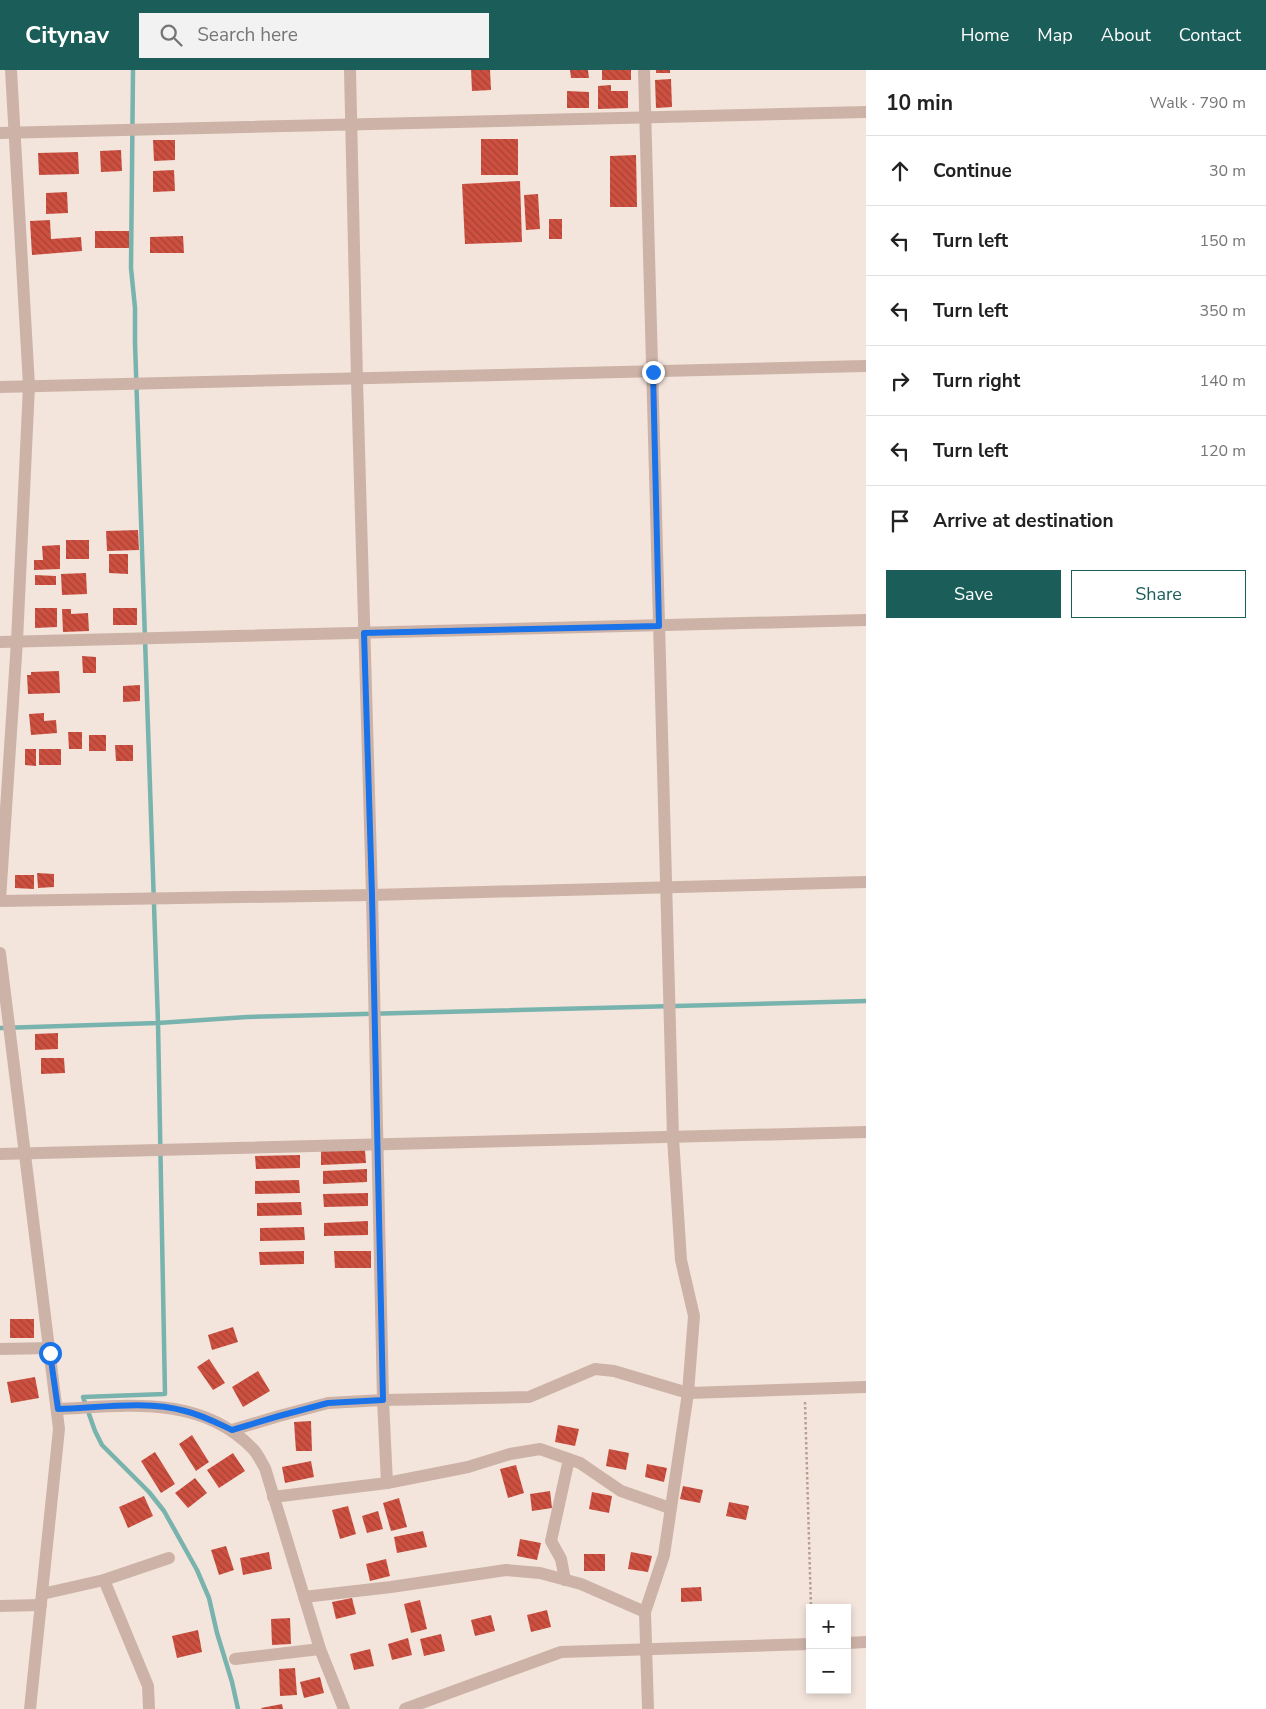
<!DOCTYPE html>
<meta charset="utf-8">
<style>
:root{--surface:#fff;--page:#f2f2f2;--text:#222;--muted:#767676;--line:#e0e0e0;--accent:#1b5d59}
body{margin:0;font-family:"Nunito Sans",sans-serif;background:var(--page);color:var(--text)}
.controls{position:absolute;right:15px;bottom:15px;display:grid;overflow:hidden;border-radius:0px;box-shadow:0 2px 8px #0003}
.controls button{width:45px;height:45px;display:grid;place-items:center;padding:0;border:0;border-bottom:1px solid var(--line);background:var(--surface);color:var(--text);font:25px sans-serif}
.stop{position:absolute;width:15px;height:15px;margin:-11px;border:4px solid #1a73e8;border-radius:50%;background:#fff}
.stop.end{background:#1a73e8;border-color:#fff;box-shadow:0 1px 5px #0008}
.list{margin:0;padding:0;list-style:none}
h2{display:flex;justify-content:space-between;align-items:center;height:65px;margin:0;padding:0 20px;font-size:21px}
h2 small{font-size:16px;font-weight:400;color:var(--muted)}
.list li{display:grid;grid-template-columns:32px 1fr auto;gap:15px;align-items:center;box-sizing:border-box;height:70px;padding:0 20px;border-top:1px solid var(--line)}
.list b{display:block;font-size:19px;white-space:nowrap}
.list em{font-size:16px;font-style:normal;color:var(--muted)}
.actions{display:flex;gap:10px;padding:15px 20px}
.actions a{flex:1;padding:11px 0;border:1px solid var(--accent);border-radius:0px;text-align:center;font-size:18px;color:var(--accent)}
.actions .main{background:var(--accent);color:#fff}
.icon{flex:none;width:28px;height:28px;fill:none;stroke:currentColor;stroke-width:2;stroke-linecap:round;stroke-linejoin:round}
.map{position:relative;flex:none;width:866px;height:1639px;overflow:hidden}
header{display:flex;align-items:center;gap:30px;box-sizing:border-box;height:70px;padding:0 25px;background:var(--accent);color:#fff}
header strong{font-size:24px}
nav{display:flex;gap:28px;margin-inline-start:auto;font-size:18px}
.search{width:350px;height:45px;background:var(--page);display:flex;align-items:center;gap:12px;box-sizing:border-box;padding:0 18px;border-radius:0px;color:var(--muted);font-size:19px}
main{display:flex}
aside{flex:1;background:var(--surface)}
.map>svg:first-child{display:block}
.lines{fill:none;stroke-linecap:round;stroke-linejoin:round}
.stream{stroke:#79b3ae;stroke-width:4.5}
.building{fill:url(#building-back-hatch)}
.path{stroke:#b99d91;stroke-width:2.5;stroke-dasharray:2.5 2.5;stroke-linecap:butt}
.minor{stroke:#cdb3a7;stroke-width:12}
.tertiary{stroke:#cdb3a7;stroke-width:12}
.route{stroke:#1a73e8;stroke-width:6}
</style>
<header>
<strong>Citynav</strong>
<div class="search"><svg class="icon" aria-label="search" viewBox="0 0 24 24"><circle cx="10" cy="10" r="6"/><path d="M15 15l6 6"/></svg>Search here</div>
<nav><a>Home</a><a>Map</a><a>About</a><a>Contact</a></nav>
</header>
<main>
<div class="map">
<svg width="866" height="1639" viewBox="0 0 866 1639">
<defs>
<pattern id="building-back-hatch" width="6" height="6" patternUnits="userSpaceOnUse" patternTransform="scale(1.25)"><rect width="6" height="6" fill="#cd5040"/><path d="M-1 5l2 2M0 0l6 6M5-1l2 2" fill="none" stroke="#a74336"/></pattern>
</defs>
<rect width="100%" height="100%" fill="#f4e5dc"/>
<g class="lines">
<g class="stream">
<path d="M133,0L131,198L135,238V273L158,953L165,1324L83,1327L95,1361L102,1375L149,1422L164,1441L197,1500L209,1528L217,1563L232,1612L238,1639"/>
<path d="M0,958L158,953L247,947L866,931"/>
</g>
</g>
<g class="building">
<path d="M471,0H490L491,20L472,21Z"/>
<path d="M570,0H588L589,8H571Z"/>
<rect x="602" y="0" width="29" height="10"/>
<rect x="656" y="0" width="14" height="3"/>
<path d="M671,9L672,37L656,38L655,10Z"/>
<path d="M611,15V21H628V38L598,39V16Z"/>
<path d="M567,21L589,22V38H567Z"/>
<rect x="481" y="69" width="37" height="36"/>
<path d="M153,70H175V90L154,91Z"/>
<path d="M121,80L122,101L101,102L100,81Z"/>
<path d="M78,82L79,104L39,105L38,83Z"/>
<path d="M636,85L637,137H610V86Z"/>
<path d="M174,100L175,121L153,122V101Z"/>
<path d="M520,111L522,172L465,174L462,114Z"/>
<path d="M67,122L68,143L46,144V123Z"/>
<path d="M538,124L540,159L526,160L524,125Z"/>
<rect x="549" y="149" width="13" height="20"/>
<path d="M50,150L51,169L81,167L82,181L32,185L30,151Z"/>
<rect x="95" y="161" width="34" height="17"/>
<path d="M183,166L184,183H150V167Z"/>
<path d="M138,460L139,480L107,481L106,461Z"/>
<rect x="66" y="470" width="23" height="19"/>
<path d="M60,475V499L34,500V490H43L42,476Z"/>
<path d="M109,484H128V504L109,503Z"/>
<path d="M86,503L87,524L62,525L61,504Z"/>
<path d="M35,505L56,506V515H35Z"/>
<path d="M35,538H57V557L35,558Z"/>
<rect x="113" y="538" width="24" height="17"/>
<path d="M62,539H71V544L88,543L89,561L63,562Z"/>
<path d="M82,586L96,587V603H83Z"/>
<path d="M59,601L60,623L28,624L27,605H31V602Z"/>
<path d="M140,615V631L123,632V616Z"/>
<path d="M44,643V651L56,650L57,663L31,665L29,644Z"/>
<path d="M68,662H82V679H69Z"/>
<rect x="89" y="665" width="17" height="16"/>
<path d="M115,675H133V691H116Z"/>
<path d="M25,679H36V696L25,695Z"/>
<rect x="39" y="679" width="22" height="16"/>
<path d="M37,803L54,804V817L38,818Z"/>
<path d="M15,805H34V819L15,818Z"/>
<path d="M58,963V979L35,980V964Z"/>
<path d="M41,988H64L65,1003L41,1004Z"/>
<path d="M365,1080L366,1093L321,1095V1081Z"/>
<path d="M300,1085V1098L256,1099L255,1086Z"/>
<path d="M367,1099V1112L323,1114V1101Z"/>
<path d="M299,1110L300,1123L255,1124V1111Z"/>
<path d="M368,1123V1136L324,1137L323,1124Z"/>
<path d="M301,1132L302,1145L257,1146V1133Z"/>
<path d="M368,1151V1165L324,1166V1153Z"/>
<path d="M304,1157L305,1170L260,1171V1158Z"/>
<path d="M304,1181V1194L260,1195L259,1182Z"/>
<path d="M334,1181H371V1198H335Z"/>
<rect x="10" y="1249" width="24" height="19"/>
<path d="M233,1257L238,1272L212,1280L208,1265Z"/>
<path d="M209,1289L225,1313L213,1320L197,1297Z"/>
<path d="M258,1301L270,1321L243,1337L232,1317Z"/>
<path d="M35,1307L39,1328L11,1333L7,1312Z"/>
<path d="M311,1351L312,1381H296L294,1352Z"/>
<path d="M558,1355L579,1359L575,1376L555,1372Z"/>
<path d="M192,1365L209,1392L196,1401L179,1374Z"/>
<path d="M609,1379L629,1383L626,1400L606,1396Z"/>
<path d="M155,1382L175,1414L161,1423L141,1391Z"/>
<path d="M233,1383L245,1401L219,1418L207,1400Z"/>
<path d="M311,1391L314,1407L285,1413L282,1397Z"/>
<path d="M647,1394L667,1398L664,1412L645,1407Z"/>
<path d="M516,1395L524,1423L508,1428L500,1399Z"/>
<path d="M195,1408L207,1423L188,1438L175,1423Z"/>
<path d="M683,1416L703,1420L700,1433L680,1429Z"/>
<path d="M550,1421L552,1438L532,1441L530,1424Z"/>
<path d="M592,1422L612,1426L609,1443L589,1439Z"/>
<path d="M144,1426L153,1446L128,1458L119,1437Z"/>
<path d="M399,1428L407,1457L391,1461L383,1433Z"/>
<path d="M729,1432L749,1436L746,1450L726,1446Z"/>
<path d="M348,1436L356,1464L340,1469L332,1440Z"/>
<path d="M378,1441L383,1459L367,1463L362,1446Z"/>
<path d="M423,1461L427,1477L397,1483L394,1467Z"/>
<path d="M520,1469L541,1473L537,1490L517,1486Z"/>
<path d="M226,1476L234,1500L219,1505L211,1480Z"/>
<path d="M269,1482L272,1499L243,1505L240,1488Z"/>
<path d="M631,1482L652,1486L648,1502L628,1499Z"/>
<rect x="584" y="1484" width="21" height="17"/>
<path d="M386,1489L390,1506L370,1511L366,1494Z"/>
<path d="M701,1517L702,1531L681,1532V1518Z"/>
<path d="M352,1528L356,1544L336,1549L332,1532Z"/>
<path d="M420,1530L427,1559L411,1563L404,1534Z"/>
<path d="M547,1540L551,1557L531,1562L527,1545Z"/>
<path d="M491,1545L495,1561L475,1566L471,1550Z"/>
<path d="M290,1548L291,1574L272,1575L271,1549Z"/>
<path d="M198,1560L202,1582L177,1588L172,1566Z"/>
<path d="M441,1564L445,1581L424,1586L420,1569Z"/>
<path d="M408,1568L412,1585L392,1590L388,1574Z"/>
<path d="M370,1579L374,1596L354,1600L350,1584Z"/>
<path d="M295,1598L297,1625L280,1626L279,1599Z"/>
<path d="M320,1607L324,1623L304,1628L300,1612Z"/>
<path d="M282,1634L283,1639H262L261,1638Z"/>
</g>
<g class="lines">
<path class="path" d="M805,1332L811,1538"/>
<g class="minor">
<path d="M350,0L357,310L372,825L383,1330L387,1413"/>
<path d="M644,0L673,1068L681,1190L694,1246L688,1323L664,1485L645,1542L648,1639"/>
<path d="M0,63L866,42"/>
<path d="M0,317L866,296"/>
<path d="M0,572L866,550"/>
<path d="M0,831L372,825L866,812"/>
<path d="M0,1084L866,1062"/>
<path d="M0,1279L50,1278"/>
<path d="M58,1339C126,1336 200,1324 253,1379C258,1384 261,1392 265,1398L320,1579L344,1639"/>
<path d="M232,1360L279,1346L328,1333L383,1330L529,1327L595,1299L614,1301L688,1323L866,1317"/>
<path d="M273,1427L387,1413L468,1397L510,1384L540,1379L580,1393L621,1421L670,1438"/>
<path d="M104,1510L148,1616L149,1639"/>
<path d="M565,1510L561,1489L551,1471L569,1389"/>
<path d="M42,1524L104,1510L169,1488"/>
<path d="M304,1527L391,1517L506,1500L540,1503L581,1514L645,1542"/>
<path d="M0,1536L41,1535"/>
<path d="M847,1573L866,1572"/>
<path d="M235,1589L320,1579"/>
<path d="M405,1639L561,1582L810,1574"/>
</g>
<g class="tertiary">
<path d="M0,830L17,571L29,316L11,0"/>
<path d="M0,883L59,1359L30,1639"/>
</g>
</g>
<g class="lines">
<path class="route" d="M50,1283L58,1339C98,1338 146,1330 185,1341C202,1345 217,1353 232,1360L279,1346L328,1333L383,1330L372,825L364,563L659,556L653,302"/>
</g>
</svg>
<div class="controls">
<button>+</button>
<button>−</button>
</div>
<div class="stop" style="left:50px;top:1283px"></div>
<div class="stop end" style="left:653px;top:302px"></div>
</div>
<aside>
<h2>10 min<small>Walk · 790 m</small></h2>
<ul class="list">
<li><svg class="icon" aria-label="ahead" viewBox="0 0 24 24"><path d="M12 20V5M6 11l6-6 6 6"/></svg><div><b>Continue</b></div><em>30 m</em></li>
<li><svg class="icon" aria-label="left" viewBox="0 0 24 24"><path d="M17 20v-9H6M10 6l-5 5 5 5"/></svg><div><b>Turn left</b></div><em>150 m</em></li>
<li><svg class="icon" aria-label="left" viewBox="0 0 24 24"><path d="M17 20v-9H6M10 6l-5 5 5 5"/></svg><div><b>Turn left</b></div><em>350 m</em></li>
<li><svg class="icon" aria-label="right" viewBox="0 0 24 24"><path d="M7 20v-9h11M14 6l5 5-5 5"/></svg><div><b>Turn right</b></div><em>140 m</em></li>
<li><svg class="icon" aria-label="left" viewBox="0 0 24 24"><path d="M17 20v-9H6M10 6l-5 5 5 5"/></svg><div><b>Turn left</b></div><em>120 m</em></li>
<li><svg class="icon" aria-label="arrive" viewBox="0 0 24 24"><path d="M6 21V4h12l-3 4 3 4H6"/></svg><div><b>Arrive at destination</b></div></li>
</ul>
<div class="actions"><a class="main">Save</a><a>Share</a></div>
</aside>
</main>
